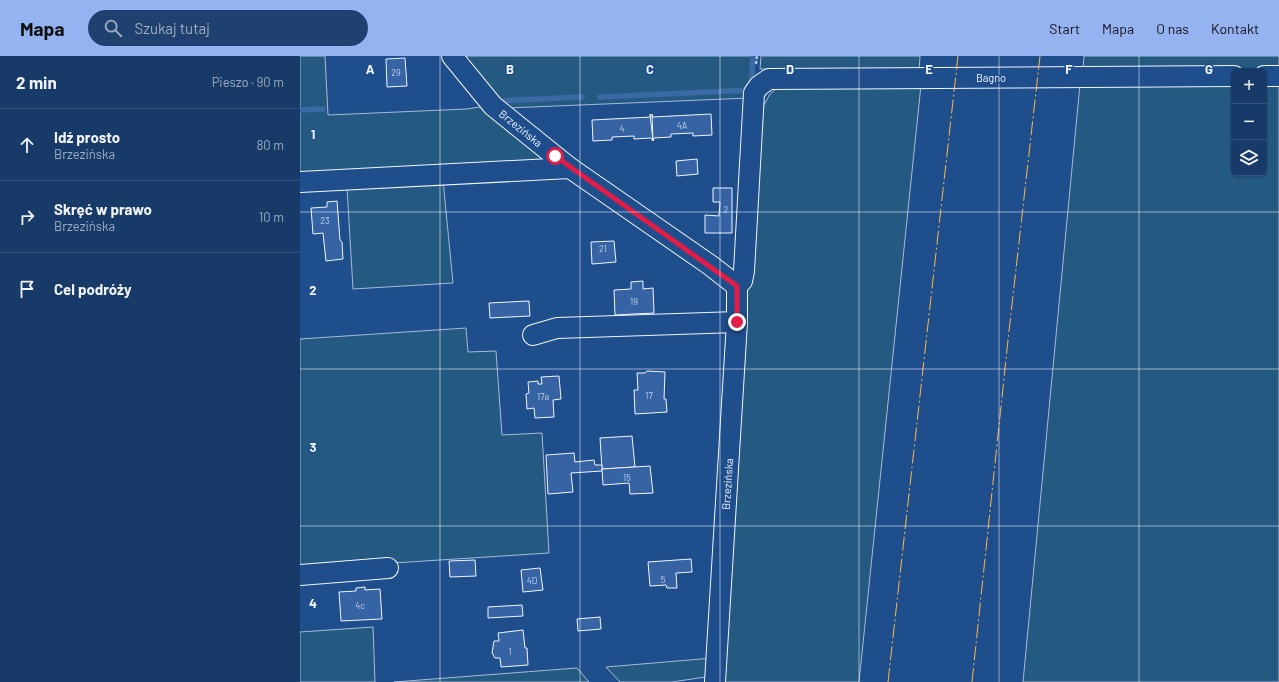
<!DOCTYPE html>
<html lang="pl">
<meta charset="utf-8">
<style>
:root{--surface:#173a69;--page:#20416f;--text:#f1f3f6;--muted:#9eadc0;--line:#36547d;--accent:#95b2f1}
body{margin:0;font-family:Barlow,sans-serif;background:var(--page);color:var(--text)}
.controls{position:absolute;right:12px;top:12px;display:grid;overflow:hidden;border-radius:6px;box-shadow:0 1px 3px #0004}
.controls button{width:36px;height:36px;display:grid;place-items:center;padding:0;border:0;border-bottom:1px solid var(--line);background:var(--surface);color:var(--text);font:20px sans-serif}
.stop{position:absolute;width:12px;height:12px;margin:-9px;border:3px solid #e11d48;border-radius:50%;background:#fff}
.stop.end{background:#e11d48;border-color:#fff;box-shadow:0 1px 4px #0008}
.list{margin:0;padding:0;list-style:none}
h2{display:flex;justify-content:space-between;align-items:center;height:52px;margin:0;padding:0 16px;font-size:17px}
h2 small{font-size:13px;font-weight:400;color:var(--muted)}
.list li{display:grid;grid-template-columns:26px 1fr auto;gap:12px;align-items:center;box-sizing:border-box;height:72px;padding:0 16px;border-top:1px solid var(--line)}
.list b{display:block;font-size:15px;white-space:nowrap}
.list p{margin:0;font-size:13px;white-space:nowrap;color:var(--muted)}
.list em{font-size:13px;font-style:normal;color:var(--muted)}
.icon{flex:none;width:22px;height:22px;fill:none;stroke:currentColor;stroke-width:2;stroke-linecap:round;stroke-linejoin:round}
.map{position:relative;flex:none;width:979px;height:626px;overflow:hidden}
header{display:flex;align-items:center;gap:24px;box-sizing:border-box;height:56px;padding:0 20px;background:var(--accent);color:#111}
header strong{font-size:19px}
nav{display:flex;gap:22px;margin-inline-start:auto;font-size:14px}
.search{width:280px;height:36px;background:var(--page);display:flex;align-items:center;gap:10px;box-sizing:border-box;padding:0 14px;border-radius:22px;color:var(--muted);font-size:15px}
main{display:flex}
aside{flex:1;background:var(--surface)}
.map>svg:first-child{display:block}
.green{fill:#245a82;stroke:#a8bbd7}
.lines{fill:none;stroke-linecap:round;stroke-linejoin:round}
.stream{stroke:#3b69a3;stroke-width:5.5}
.building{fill:#3563a3;stroke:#f2f6ff}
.minor-casing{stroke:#f2f6ff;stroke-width:22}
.path{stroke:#b3c4dc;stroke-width:2.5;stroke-dasharray:3 2;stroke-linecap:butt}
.minor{stroke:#1f4e8c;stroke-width:20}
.power{stroke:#ffb74d;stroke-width:1;stroke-dasharray:14 3 2 3;stroke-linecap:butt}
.route{stroke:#e11d48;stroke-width:5}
.grid{fill:none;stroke:#f2f6ff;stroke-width:1;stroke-opacity:0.55}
.labels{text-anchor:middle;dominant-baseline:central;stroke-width:3;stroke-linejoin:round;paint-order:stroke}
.number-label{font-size:9px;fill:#c3d1e8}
.street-label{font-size:11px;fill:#f2f6ff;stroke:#1f4e8c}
.grid-label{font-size:13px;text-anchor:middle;font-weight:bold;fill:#f2f6ff;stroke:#1f4e8c;stroke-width:3;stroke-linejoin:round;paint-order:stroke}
</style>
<header>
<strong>Mapa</strong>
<div class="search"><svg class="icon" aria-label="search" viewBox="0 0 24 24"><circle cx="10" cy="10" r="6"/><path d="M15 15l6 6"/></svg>Szukaj tutaj</div>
<nav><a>Start</a><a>Mapa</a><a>O nas</a><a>Kontakt</a></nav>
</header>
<main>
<aside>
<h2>2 min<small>Pieszo · 90 m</small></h2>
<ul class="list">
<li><svg class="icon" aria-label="ahead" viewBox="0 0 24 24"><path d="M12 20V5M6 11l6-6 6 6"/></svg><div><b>Idź prosto</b><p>Brzezińska</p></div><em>80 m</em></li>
<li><svg class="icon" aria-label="right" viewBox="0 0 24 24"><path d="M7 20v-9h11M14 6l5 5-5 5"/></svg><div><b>Skręć w prawo</b><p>Brzezińska</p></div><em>10 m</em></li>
<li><svg class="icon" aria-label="arrive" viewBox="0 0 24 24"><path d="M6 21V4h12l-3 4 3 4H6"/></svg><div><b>Cel podróży</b></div></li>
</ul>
</aside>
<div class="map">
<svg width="979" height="626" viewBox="0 0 979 626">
<rect width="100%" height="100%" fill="#1f4e8c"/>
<g class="green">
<path d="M0,0H25L28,59L167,53L180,51L257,107L0,121Z"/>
<path d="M163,0H453L450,42L207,52Z"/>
<path d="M461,0H620L619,15L460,13Z"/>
<path d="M784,0H979V13L783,12Z"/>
<path d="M780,28H934V117H964V28H979V626H723Z"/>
<path d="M481,29H621L559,626H419L458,60L470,38Z"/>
<path d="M143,124L153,227L53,233L47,132Z"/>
<path d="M166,272L168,296L196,295L202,379L242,377L249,497L0,513V283Z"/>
<path d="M73,571L75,626H0V576Z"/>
<path d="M413,602L412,620L372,626H320L306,611Z"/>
<path d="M277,612L289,626H94Z"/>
</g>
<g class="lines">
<g class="stream">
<path d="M300,41L451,34L453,0"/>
<path d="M197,45L282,41"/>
<path d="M0,54L23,53"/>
</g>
</g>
<g class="building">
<path d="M105,2L107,30L87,31L86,3Z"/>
<path d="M350,58L353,85L351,82L334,83V80L312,81V84L293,85L292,64L351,61Z"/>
<path d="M352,58L353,61L411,58L412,79L393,80V77L371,78V81L354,82L353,85Z"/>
<path d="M397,103L398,118L377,120L376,105Z"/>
<path d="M413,132H432V177H405V159L419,160L420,146H413Z"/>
<path d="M37,145L40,184L42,186L43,203L26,205L23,177L13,178L11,152L27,151V146Z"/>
<path d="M314,185L316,206L292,208L291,186Z"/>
<path d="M343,225V233L353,232L354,257L315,259L314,234L331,233V226Z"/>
<path d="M229,245L230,260L190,262L189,247Z"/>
<path d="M347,315L365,316L364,343H366L367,356L335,358L334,334H338L337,317H345Z"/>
<path d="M259,320L261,343L253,344L254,361L235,362L234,352L227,353L226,338L229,337L228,326L238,325V328H242L241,321Z"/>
<path d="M332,380L335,411L302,413L300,382Z"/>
<path d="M274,397L275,406L294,404L295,409H302V415L271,417L273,436L248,438L246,399Z"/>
<path d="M350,410L353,437L330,438L329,427L303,429L302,413Z"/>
<path d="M391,503L392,516L376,517L377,532H367L366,529L350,530L348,506Z"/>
<path d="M175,504L176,520L150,521L149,505Z"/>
<path d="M240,512L243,534L223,536L221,514Z"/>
<path d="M65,531V534L80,533L82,563L41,565L39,536L56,535V532Z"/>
<path d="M222,549L223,560L188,562V551Z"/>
<path d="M300,561L301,573L278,575L277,563Z"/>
<path d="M223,574L225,592H227L228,609L201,611L200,602H195L192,597L194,585H199L198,577Z"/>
</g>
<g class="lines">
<defs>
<g id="minor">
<path d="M152,0L193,50L270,112L410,209L437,230"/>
<path d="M964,20H979"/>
<path d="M0,126L270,112"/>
<path d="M233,279L257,272L437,266"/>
<path d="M0,519L88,512"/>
<path d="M415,626L437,266V230L442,225L444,215L454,37L459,30L469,23L934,20"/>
</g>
</defs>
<use href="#minor" class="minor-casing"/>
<path class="path" d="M456,8L457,0"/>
<use href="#minor" class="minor"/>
<g class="power">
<path d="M588,626L658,0"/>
<path d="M672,626L708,284L740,0"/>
</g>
</g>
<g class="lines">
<path class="route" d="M255,100L437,230V266"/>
</g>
<path class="grid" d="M140,0V626M280,0V626M420,0V626M559,0V626M699,0V626M839,0V626M0,156H979M0,313H979M0,470H979"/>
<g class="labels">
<g class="number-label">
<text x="96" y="16">29</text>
<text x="382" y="69">4A</text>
<text x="322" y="72">4</text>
<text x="426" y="153">2</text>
<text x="25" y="164">23</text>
<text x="303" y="192">21</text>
<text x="334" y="245">19</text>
<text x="349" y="339">17</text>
<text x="243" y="340">17a</text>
<text x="327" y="421">15</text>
<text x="363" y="523">5</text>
<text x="232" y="524">4D</text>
<text x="60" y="549">4c</text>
<text x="210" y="595">1</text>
</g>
<g class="street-label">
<text x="691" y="21">Bagno</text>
<text transform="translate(221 72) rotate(39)">Brzezińska</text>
<text transform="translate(427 428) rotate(-86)">Brzezińska</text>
</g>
</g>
<g class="grid-label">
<text x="70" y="18">A</text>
<text x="210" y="18">B</text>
<text x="350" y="18">C</text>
<text x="490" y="18">D</text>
<text x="629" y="18">E</text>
<text x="769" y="18">F</text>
<text x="909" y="18">G</text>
<text x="13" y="83">1</text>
<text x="13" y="239">2</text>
<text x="13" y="396">3</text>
<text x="13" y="552">4</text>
</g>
</svg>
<div class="controls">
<button>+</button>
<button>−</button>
<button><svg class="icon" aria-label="layers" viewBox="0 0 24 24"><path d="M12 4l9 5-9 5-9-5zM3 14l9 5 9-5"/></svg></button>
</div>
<div class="stop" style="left:255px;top:100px"></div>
<div class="stop end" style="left:437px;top:266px"></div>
</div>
</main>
